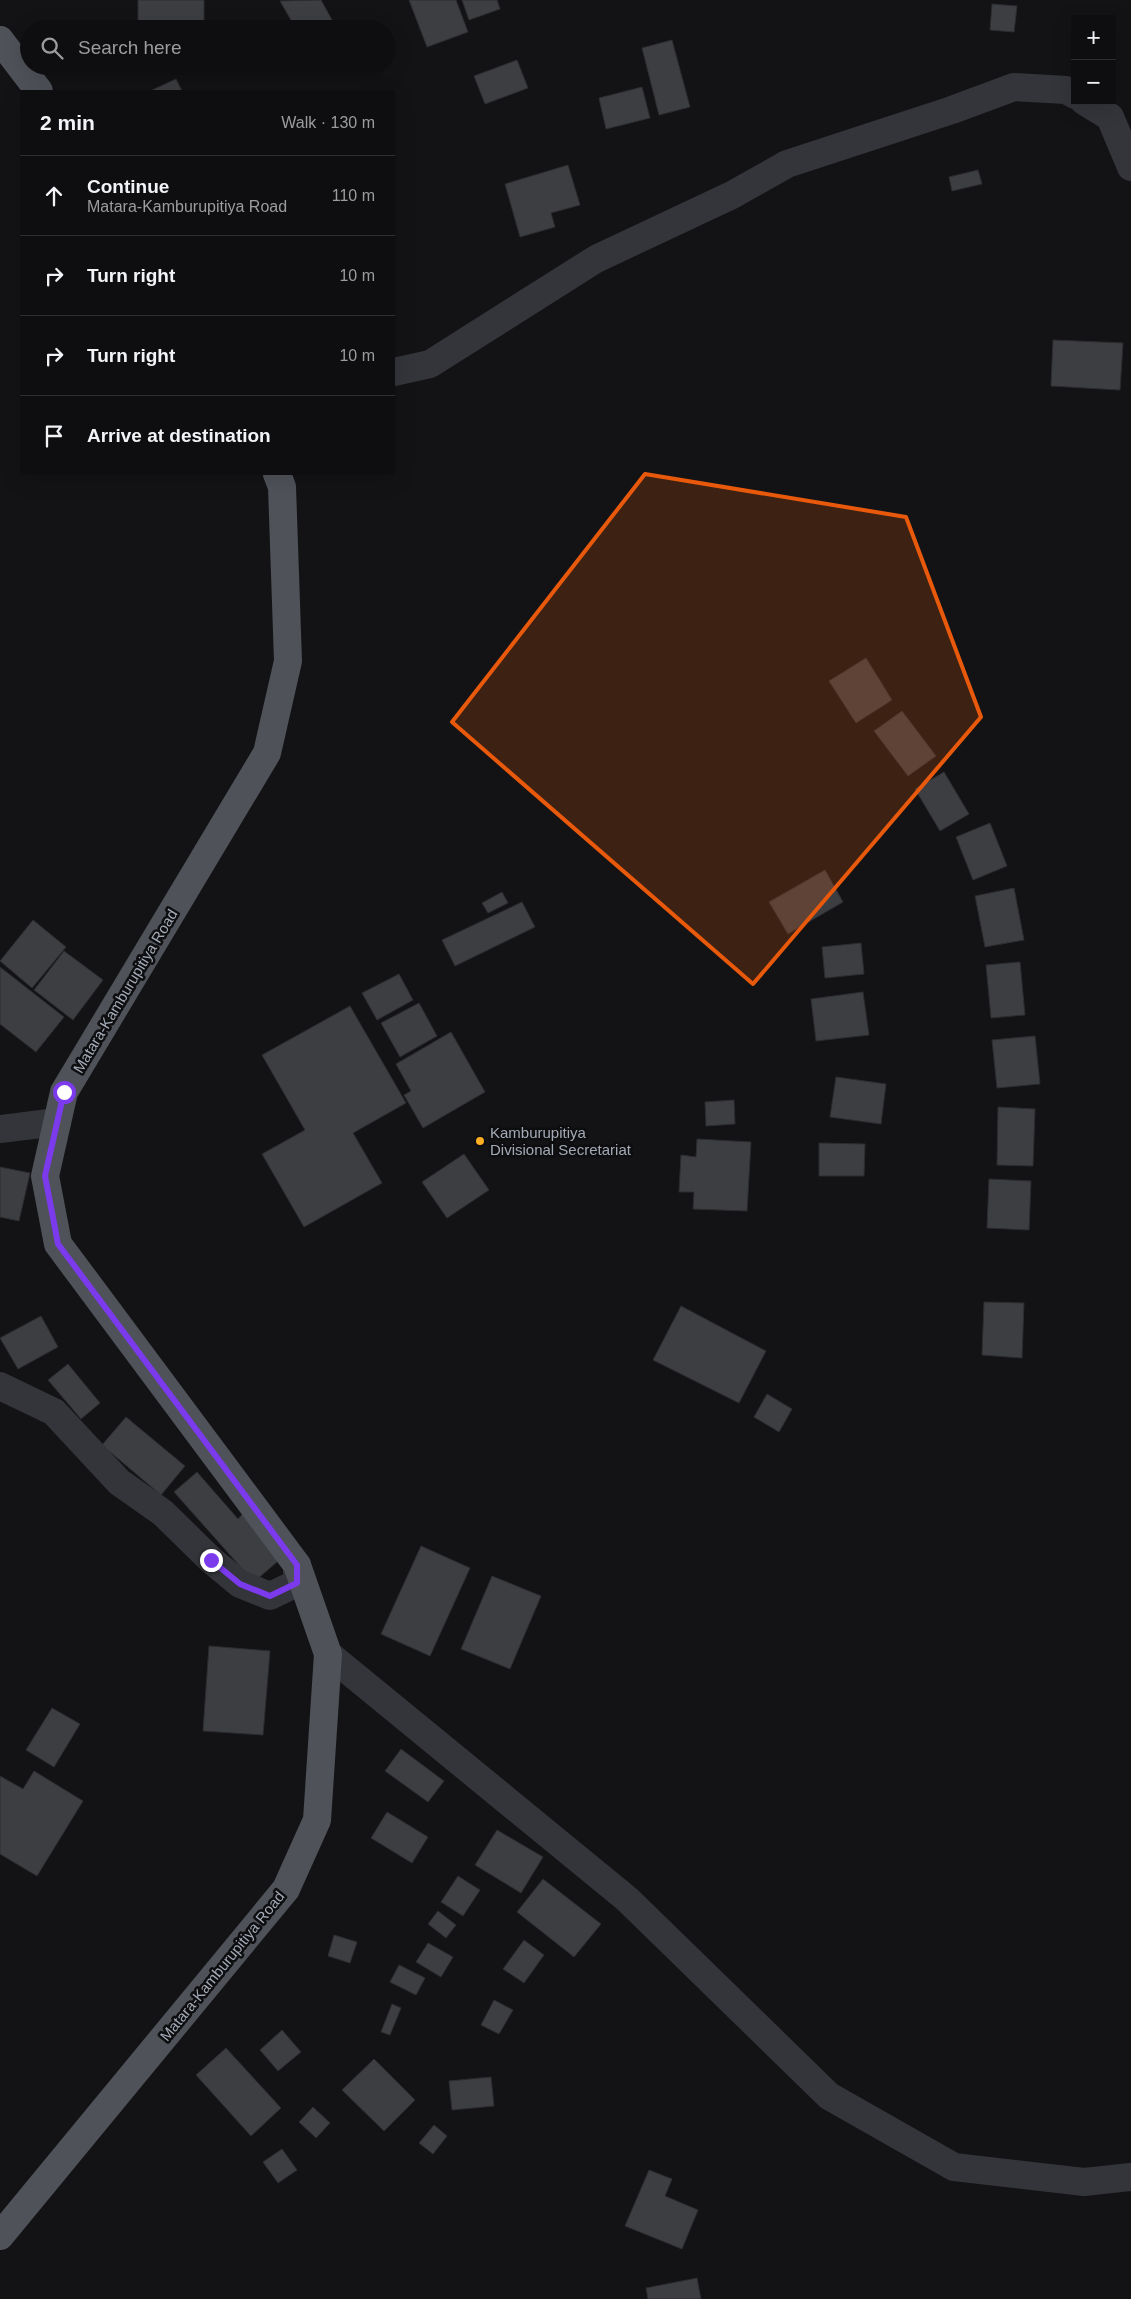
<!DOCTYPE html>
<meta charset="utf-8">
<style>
:root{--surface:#0e0e10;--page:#171719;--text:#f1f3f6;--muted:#9b9c9f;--line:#2e2e30}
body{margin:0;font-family:Arial,sans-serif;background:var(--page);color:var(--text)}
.controls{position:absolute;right:15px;top:15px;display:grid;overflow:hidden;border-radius:0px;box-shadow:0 5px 20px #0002}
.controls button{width:45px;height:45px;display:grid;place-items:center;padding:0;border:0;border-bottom:1px solid var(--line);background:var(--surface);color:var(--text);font:25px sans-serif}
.stop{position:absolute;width:15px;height:15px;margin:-11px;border:4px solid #7c3aed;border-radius:50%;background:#fff}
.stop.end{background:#7c3aed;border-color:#fff;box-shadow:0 1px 5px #0008}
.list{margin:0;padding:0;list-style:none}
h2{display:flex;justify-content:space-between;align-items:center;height:65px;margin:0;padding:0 20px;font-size:21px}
h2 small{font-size:16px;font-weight:400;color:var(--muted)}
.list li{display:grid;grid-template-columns:32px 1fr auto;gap:15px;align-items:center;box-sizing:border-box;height:80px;padding:0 20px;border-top:1px solid var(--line)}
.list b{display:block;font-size:19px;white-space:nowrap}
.list p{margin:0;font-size:16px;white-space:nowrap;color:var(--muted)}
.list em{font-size:16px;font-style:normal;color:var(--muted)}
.icon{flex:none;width:28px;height:28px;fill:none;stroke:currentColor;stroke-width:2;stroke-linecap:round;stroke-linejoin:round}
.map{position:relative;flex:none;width:1131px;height:2299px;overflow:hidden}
.search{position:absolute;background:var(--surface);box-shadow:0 5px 20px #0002;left:20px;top:20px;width:375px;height:55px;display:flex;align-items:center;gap:12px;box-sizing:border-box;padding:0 18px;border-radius:28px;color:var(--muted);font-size:19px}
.panel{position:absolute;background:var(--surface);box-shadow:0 5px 20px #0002;left:20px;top:90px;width:375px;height:385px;border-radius:0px}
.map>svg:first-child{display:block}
.building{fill:#3c3e42;stroke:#2d2d31}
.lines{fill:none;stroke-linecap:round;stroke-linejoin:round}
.minor{stroke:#34353a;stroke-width:28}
.major{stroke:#4f5259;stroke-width:28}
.route{stroke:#7c3aed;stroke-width:6}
.marked{fill:#e8590c;fill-opacity:0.2;stroke:#e8590c;stroke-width:4;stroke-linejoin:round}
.poi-dot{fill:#ffaf21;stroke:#0e0e10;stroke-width:2}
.labels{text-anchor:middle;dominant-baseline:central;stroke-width:5;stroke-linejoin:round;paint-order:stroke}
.street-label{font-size:15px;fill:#a3aab6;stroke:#0e0e10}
.poi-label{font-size:15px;fill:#a3aab6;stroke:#0e0e10;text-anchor:start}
</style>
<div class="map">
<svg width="1131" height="2299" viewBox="0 0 1131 2299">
<rect width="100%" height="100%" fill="#131315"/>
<g class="building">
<rect x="138" y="0" width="66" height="29"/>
<path d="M321,0L337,29H296L280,1Z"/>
<path d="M409,0H456L468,32L427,47Z"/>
<path d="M462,0H497L500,9L469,20Z"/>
<path d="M992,4L1017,6L1014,32L990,30Z"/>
<path d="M672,40L690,107L659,115L642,48Z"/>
<path d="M517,60L528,88L485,104L474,76Z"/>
<path d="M176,79L182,91H150Z"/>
<path d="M642,87L650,118L606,129L599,98Z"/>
<path d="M568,165L580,205L551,213L555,227L520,237L505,184Z"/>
<path d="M978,170L982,184L952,191L949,177Z"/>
<path d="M1053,340L1123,343L1120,390L1051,386Z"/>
<path d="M866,658L892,700L856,723L829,681Z"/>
<path d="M902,711L936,756L908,776L874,731Z"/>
<path d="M944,772L969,814L940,831L915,789Z"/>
<path d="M990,823L1007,866L973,880L956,837Z"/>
<path d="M825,870L843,902L788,934L769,902Z"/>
<path d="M1014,888L1024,940L985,947L975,896Z"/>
<path d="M502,892L508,903L488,913L482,903Z"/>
<path d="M522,902L535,927L455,966L442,940Z"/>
<path d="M33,920L66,947L32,988L0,961Z"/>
<path d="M861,943L864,974L825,978L822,947Z"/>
<path d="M64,951L103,980L73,1020L34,990Z"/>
<path d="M1020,962L1025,1015L991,1018L986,965Z"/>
<path d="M0,967L64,1017L36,1052L0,1024Z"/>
<path d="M399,974L413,1000L377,1020L362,993Z"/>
<path d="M863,992L869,1035L816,1041L811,999Z"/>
<path d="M419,1003L437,1036L400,1057L381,1023Z"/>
<path d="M350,1006L406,1103L353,1133L382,1183L304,1227L262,1154L305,1130L262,1055Z"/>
<path d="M451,1032L485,1092L423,1128L404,1095L411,1091L396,1064Z"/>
<path d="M1035,1036L1040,1084L997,1088L992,1040Z"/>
<path d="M836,1077L886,1084L881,1124L830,1117Z"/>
<path d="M734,1100L735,1124L706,1126L705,1102Z"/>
<path d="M998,1107L1035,1109L1033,1166L997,1165Z"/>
<path d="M697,1139L751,1142L747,1211L693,1209L694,1192H679L681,1155L696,1157Z"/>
<path d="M819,1143L865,1144L864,1176H819Z"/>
<path d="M464,1154L489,1190L447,1218L422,1182Z"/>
<path d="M0,1167L30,1173L19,1221L0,1217Z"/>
<path d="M989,1179L1031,1181L1029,1230L987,1228Z"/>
<path d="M984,1302L1024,1303L1022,1358L982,1355Z"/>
<path d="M681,1306L766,1351L739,1403L653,1360Z"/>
<path d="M41,1316L58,1347L18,1369L0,1338Z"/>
<path d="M68,1364L100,1403L81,1419L48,1380Z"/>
<path d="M767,1394L792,1409L779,1432L754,1417Z"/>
<path d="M126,1417L185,1466L161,1495L102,1445Z"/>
<path d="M197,1472L238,1519L246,1510L285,1555L254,1582L174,1492Z"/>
<path d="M421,1546L470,1568L430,1656L381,1634Z"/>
<path d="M492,1576L541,1596L510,1669L461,1649Z"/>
<path d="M209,1646L270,1651L263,1735L203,1731Z"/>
<path d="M52,1708L80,1724L54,1767L26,1750Z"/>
<path d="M401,1749L444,1781L428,1802L385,1771Z"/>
<path d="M34,1771L83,1801L37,1876L0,1854V1776L23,1789Z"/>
<path d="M387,1812L428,1837L412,1863L371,1838Z"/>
<path d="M497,1830L543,1857L521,1893L475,1865Z"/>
<path d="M458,1876L480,1890L463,1916L441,1902Z"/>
<path d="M543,1879L601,1924L574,1957L517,1912Z"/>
<path d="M438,1911L456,1925L446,1938L428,1924Z"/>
<path d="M334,1935L357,1942L350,1963L328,1956Z"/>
<path d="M524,1940L544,1955L524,1983L503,1969Z"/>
<path d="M428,1943L453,1957L441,1977L416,1962Z"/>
<path d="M399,1965L425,1978L416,1995L390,1982Z"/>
<path d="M494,2000L513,2010L499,2034L481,2025Z"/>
<path d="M392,2004L401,2008L390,2035L381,2032Z"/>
<path d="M282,2030L301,2052L278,2071L260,2050Z"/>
<path d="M226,2048L281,2108L251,2136L196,2075Z"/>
<path d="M374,2059L415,2100L384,2131L342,2090Z"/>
<path d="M491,2077L494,2106L452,2110L449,2081Z"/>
<path d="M313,2107L330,2123L316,2138L299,2122Z"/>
<path d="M434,2125L447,2136L433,2154L419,2143Z"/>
<path d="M282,2149L297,2170L278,2183L263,2162Z"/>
<path d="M649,2170L672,2179L665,2196L698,2210L682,2249L625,2226Z"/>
<path d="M697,2278L701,2299H648L646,2288Z"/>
</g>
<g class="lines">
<g class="minor">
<path d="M1084,101L1110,117L1131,167"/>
<path d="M394,372L430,364L596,259L732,195L787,164L952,110L1014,87L1066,90L1075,95"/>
<path d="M0,1129L57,1122"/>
<path d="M0,1386L54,1412L119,1482L163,1513L211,1560L240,1584L270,1596L297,1583V1565"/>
<path d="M328,1654L627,1899L829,2096L954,2167L1084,2182L1131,2177"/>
</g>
<g class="major">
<path d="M0,40L39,91"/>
<path d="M0,2236L286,1889L317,1820L328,1654L297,1565L58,1244L45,1176L64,1092L267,753L288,661L282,487L277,474"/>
</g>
</g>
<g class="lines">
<path class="route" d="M64,1092L45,1176L58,1244L297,1565V1583L270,1596L240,1584L211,1560"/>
</g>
<path class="marked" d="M645,474L906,517L981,717L753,984L452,722Z"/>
<circle class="poi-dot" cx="480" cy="1141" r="5"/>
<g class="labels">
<g class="street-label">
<text transform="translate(125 991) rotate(-59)">Matara-Kamburupitiya Road</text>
<text transform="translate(222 1966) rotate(-51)">Matara-Kamburupitiya Road</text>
</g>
<g class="poi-label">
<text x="490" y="1132">Kamburupitiya<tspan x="490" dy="17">Divisional Secretariat</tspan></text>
</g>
</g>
</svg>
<div class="controls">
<button>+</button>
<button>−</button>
</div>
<div class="stop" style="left:64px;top:1092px"></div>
<div class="stop end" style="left:211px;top:1560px"></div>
<div class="search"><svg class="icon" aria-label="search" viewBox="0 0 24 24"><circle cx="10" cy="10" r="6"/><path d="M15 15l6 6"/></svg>Search here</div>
<section class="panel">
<h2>2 min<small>Walk · 130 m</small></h2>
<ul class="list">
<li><svg class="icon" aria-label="ahead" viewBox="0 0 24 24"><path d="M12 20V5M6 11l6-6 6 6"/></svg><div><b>Continue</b><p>Matara-Kamburupitiya Road</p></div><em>110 m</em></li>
<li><svg class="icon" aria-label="right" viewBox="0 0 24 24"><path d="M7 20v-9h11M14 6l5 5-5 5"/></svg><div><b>Turn right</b></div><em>10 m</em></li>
<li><svg class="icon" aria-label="right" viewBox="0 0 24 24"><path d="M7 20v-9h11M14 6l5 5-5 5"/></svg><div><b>Turn right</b></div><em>10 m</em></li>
<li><svg class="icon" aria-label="arrive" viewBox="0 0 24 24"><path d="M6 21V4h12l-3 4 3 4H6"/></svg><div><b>Arrive at destination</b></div></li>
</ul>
</section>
</div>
